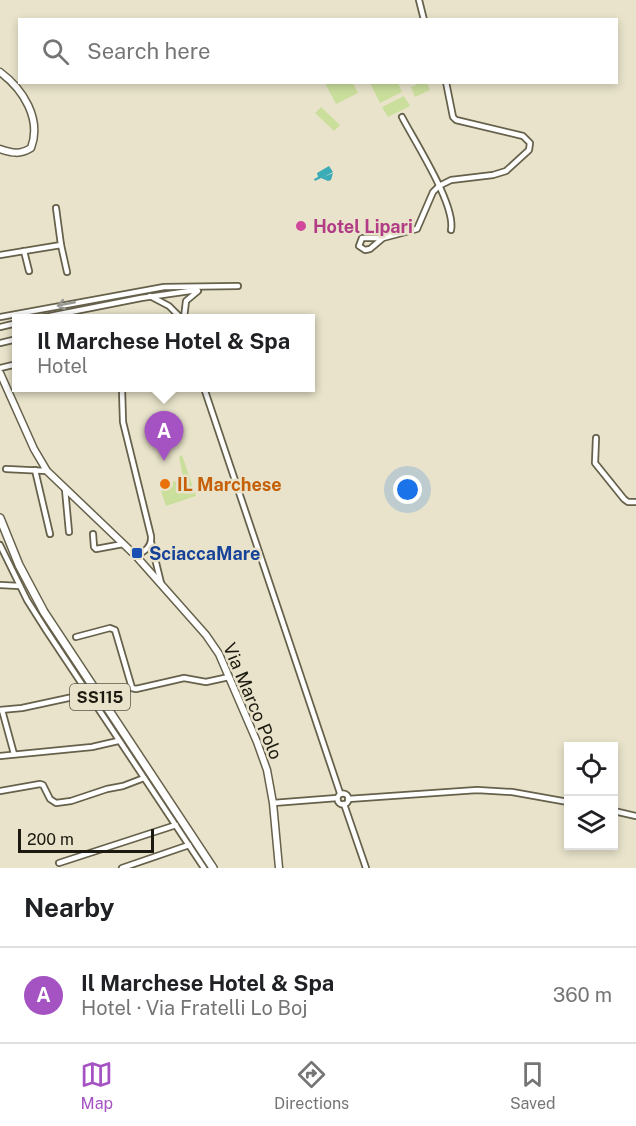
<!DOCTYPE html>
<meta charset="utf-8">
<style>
:root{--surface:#fff;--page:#f6f6f6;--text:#202124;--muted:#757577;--line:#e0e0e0;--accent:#a553c3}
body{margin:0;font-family:"Public Sans",sans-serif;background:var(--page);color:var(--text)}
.controls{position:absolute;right:18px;bottom:18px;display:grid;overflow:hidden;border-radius:0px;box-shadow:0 3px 9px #0003}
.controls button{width:54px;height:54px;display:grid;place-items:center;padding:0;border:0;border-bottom:2px solid var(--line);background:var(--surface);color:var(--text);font:30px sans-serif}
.scale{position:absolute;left:18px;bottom:15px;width:136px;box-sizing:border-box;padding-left:6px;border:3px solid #1b1910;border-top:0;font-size:16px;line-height:21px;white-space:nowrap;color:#1b1910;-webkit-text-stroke:4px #e8e3ca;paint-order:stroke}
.you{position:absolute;left:408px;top:490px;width:21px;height:21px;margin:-15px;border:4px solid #fff;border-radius:50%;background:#1a73e8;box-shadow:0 0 0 9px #1a73e833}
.badge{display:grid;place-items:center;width:39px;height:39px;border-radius:50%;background:var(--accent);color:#fff;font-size:20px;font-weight:700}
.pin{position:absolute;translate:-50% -50px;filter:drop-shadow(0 2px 3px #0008)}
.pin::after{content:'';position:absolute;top:32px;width:21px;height:18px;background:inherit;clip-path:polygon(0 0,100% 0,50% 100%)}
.popup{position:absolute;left:12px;top:314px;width:303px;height:78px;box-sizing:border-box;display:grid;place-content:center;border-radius:0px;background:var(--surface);filter:drop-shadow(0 2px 4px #0005);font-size:20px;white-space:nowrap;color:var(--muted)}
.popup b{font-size:22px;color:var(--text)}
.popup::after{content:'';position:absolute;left:50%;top:100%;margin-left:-12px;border:12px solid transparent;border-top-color:var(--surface)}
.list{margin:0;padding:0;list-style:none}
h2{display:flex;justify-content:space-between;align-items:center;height:78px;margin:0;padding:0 24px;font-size:26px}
h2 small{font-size:20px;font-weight:400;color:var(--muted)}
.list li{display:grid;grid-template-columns:39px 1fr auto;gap:18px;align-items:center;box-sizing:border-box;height:96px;padding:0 24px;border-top:2px solid var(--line)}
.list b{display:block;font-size:22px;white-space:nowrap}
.list p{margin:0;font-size:20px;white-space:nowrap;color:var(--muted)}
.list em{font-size:20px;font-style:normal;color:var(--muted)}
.icon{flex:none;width:33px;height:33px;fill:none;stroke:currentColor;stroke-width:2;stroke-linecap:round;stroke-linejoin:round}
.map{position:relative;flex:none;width:636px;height:868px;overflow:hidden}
.search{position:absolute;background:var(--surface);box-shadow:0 3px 9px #0003;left:18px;right:18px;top:18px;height:66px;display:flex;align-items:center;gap:15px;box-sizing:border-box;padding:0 21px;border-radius:0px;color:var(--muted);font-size:22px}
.sheet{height:174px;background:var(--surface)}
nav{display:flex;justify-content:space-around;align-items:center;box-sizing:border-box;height:84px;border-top:2px solid var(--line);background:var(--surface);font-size:16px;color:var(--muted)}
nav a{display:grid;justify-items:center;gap:3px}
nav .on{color:var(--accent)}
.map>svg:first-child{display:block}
.green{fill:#cbdf9d}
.water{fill:#3cabb8}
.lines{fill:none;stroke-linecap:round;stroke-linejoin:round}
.street-casing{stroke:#66614b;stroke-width:8}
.secondary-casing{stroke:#66614b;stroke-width:9}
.primary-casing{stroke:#66614b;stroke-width:10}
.street{stroke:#fff;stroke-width:4.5}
.secondary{stroke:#fff;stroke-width:6}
.primary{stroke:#fff;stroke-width:7}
.oneway{stroke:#989893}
.hotel-dot{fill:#d1479c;stroke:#e8e3ca;stroke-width:2}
.food-dot{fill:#e8710a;stroke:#e8e3ca;stroke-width:2}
.transit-dot{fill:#1a4fb4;stroke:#e8e3ca;stroke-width:2}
.labels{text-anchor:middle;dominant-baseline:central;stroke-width:5;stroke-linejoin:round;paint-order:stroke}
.shield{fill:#e8e3ca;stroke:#585648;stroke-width:1.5}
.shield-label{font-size:16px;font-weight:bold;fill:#1b1910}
.hotel-label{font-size:18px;font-weight:bold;fill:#b23c85;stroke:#e8e3ca;text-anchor:start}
.food-label{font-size:18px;font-weight:bold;fill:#c56008;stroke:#e8e3ca;text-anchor:start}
.transit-label{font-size:18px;font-weight:bold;fill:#164399;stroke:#e8e3ca;text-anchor:start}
.street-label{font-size:18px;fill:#1b1910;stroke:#e8e3ca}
</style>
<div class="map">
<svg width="636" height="868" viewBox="0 0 636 868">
<rect width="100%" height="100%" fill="#e8e3ca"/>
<g class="green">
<path d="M325,83H353L358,93L336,104Z"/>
<path d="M370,83H398L402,92L380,103Z"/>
<path d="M420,83H427L430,90L415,97L411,87Z"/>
<path d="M404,96L410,106L388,117L382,107Z"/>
<path d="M321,107L340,125L334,131L315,113Z"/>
<path d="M182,455L196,496L166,506L161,491L173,486V482L175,481L179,486L184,482L179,457Z"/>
</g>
<path class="water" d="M329,166L333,172L324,177L333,173L331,180L328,181L321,178L315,181L314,179L318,177L317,173Z"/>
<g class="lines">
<defs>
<g id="street">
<path d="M419,0L424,20"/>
<path d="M402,117C415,142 456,205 451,230"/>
<path d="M383,238L370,249L365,250L359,246L362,238H383L417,229L433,192L439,186L451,180L493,175L506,171L529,150L530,143L523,136L456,120L453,117L446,82"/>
<path d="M61,245L67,272"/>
<path d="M24,251L29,271"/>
<path d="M0,255L61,245L56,208"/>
<path d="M150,296L169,306L181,318"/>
<path d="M0,317L164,287L238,286"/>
<path d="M40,318L141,298L197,290"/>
<path d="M184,318L186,301L198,291"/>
<path d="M0,327L17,323"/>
<path d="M0,343L17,339"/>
<path d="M0,368L17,364"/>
<path d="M204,388L340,793"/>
<path d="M122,389L123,422L151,536C152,547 145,551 136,556"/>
<path d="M596,438L595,463L624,499L628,502H636"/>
<path d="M6,469L47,471"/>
<path d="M35,470L50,534"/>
<path d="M65,489L69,532"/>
<path d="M93,534L94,547L96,549L123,544"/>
<path d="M151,542L161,583"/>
<path d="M0,545L27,600L46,630L204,868"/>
<path d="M0,585L20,586"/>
<path d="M76,637L110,628L115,630L132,688L136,689L184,678L206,682L229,677"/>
<path d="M0,710L22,708L87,694"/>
<path d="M2,710L14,754"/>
<path d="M0,756L92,747L118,741"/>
<path d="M0,791L40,784L43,785L50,799L56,803L71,801L107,789L123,786L144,778"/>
<circle cx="343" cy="799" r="5.5"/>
<path d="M348,799L477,790L512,792L568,802"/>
<path d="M273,803L337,798"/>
<path d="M344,804L366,868"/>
<path d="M614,811L636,816"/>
<path d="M59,863L176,825"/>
<path d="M122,868L189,845"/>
</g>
<g id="secondary">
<path d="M0,72C23,89 42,119 31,148C20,155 12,153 0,149"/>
<path d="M0,373L34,449L47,471L136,556L206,635L219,654L257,742L267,770L273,803L279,868"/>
</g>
<path id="primary" d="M0,518L19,565L44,612L213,868"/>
</defs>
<use href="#street" class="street-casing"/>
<use href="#secondary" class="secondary-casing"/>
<use href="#primary" class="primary-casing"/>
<use href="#street" class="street"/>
<use href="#secondary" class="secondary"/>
<use href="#primary" class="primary"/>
</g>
<defs><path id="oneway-shaft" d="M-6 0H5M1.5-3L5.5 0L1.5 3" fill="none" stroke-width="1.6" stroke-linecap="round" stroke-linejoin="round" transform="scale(1.5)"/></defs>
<use class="oneway" href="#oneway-shaft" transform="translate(66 304) rotate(169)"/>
<circle class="hotel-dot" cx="301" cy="226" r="6"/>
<circle class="food-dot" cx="165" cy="484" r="6"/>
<rect class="transit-dot" x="131" y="547" width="12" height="12" rx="3"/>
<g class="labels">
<rect class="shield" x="70" y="684" width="60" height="26" rx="4.5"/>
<g class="shield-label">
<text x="100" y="697">SS115</text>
</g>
<g class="hotel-label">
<text x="313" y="226">Hotel Lipari</text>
</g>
<g class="food-label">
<text x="177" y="484">IL Marchese</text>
</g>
<g class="transit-label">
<text x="149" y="553">SciaccaMare</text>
</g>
<g class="street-label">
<text transform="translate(253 701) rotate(67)">Via Marco Polo</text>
</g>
</g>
</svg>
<div class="controls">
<button><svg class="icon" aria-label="locate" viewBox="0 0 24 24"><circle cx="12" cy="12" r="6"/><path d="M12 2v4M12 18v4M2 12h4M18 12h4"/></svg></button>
<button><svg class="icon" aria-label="layers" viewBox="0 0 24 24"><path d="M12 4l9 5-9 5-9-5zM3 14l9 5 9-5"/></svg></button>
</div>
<div class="scale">200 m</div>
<div class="you"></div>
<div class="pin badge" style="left:164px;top:461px">A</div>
<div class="popup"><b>Il Marchese Hotel &amp; Spa</b>Hotel</div>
<div class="search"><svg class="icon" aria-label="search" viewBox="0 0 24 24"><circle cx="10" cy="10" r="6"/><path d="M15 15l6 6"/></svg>Search here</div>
</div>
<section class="sheet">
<h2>Nearby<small></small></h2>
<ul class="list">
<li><span class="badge">A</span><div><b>Il Marchese Hotel &amp; Spa</b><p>Hotel · Via Fratelli Lo Boj</p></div><em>360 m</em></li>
</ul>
</section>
<nav>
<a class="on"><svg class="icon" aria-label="map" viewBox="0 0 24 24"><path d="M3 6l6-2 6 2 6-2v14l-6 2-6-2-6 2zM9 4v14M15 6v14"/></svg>Map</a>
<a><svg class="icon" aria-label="directions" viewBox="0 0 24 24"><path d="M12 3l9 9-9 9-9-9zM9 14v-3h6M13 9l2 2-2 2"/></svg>Directions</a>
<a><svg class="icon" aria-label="saved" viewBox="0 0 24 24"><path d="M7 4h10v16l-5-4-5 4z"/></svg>Saved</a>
</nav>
